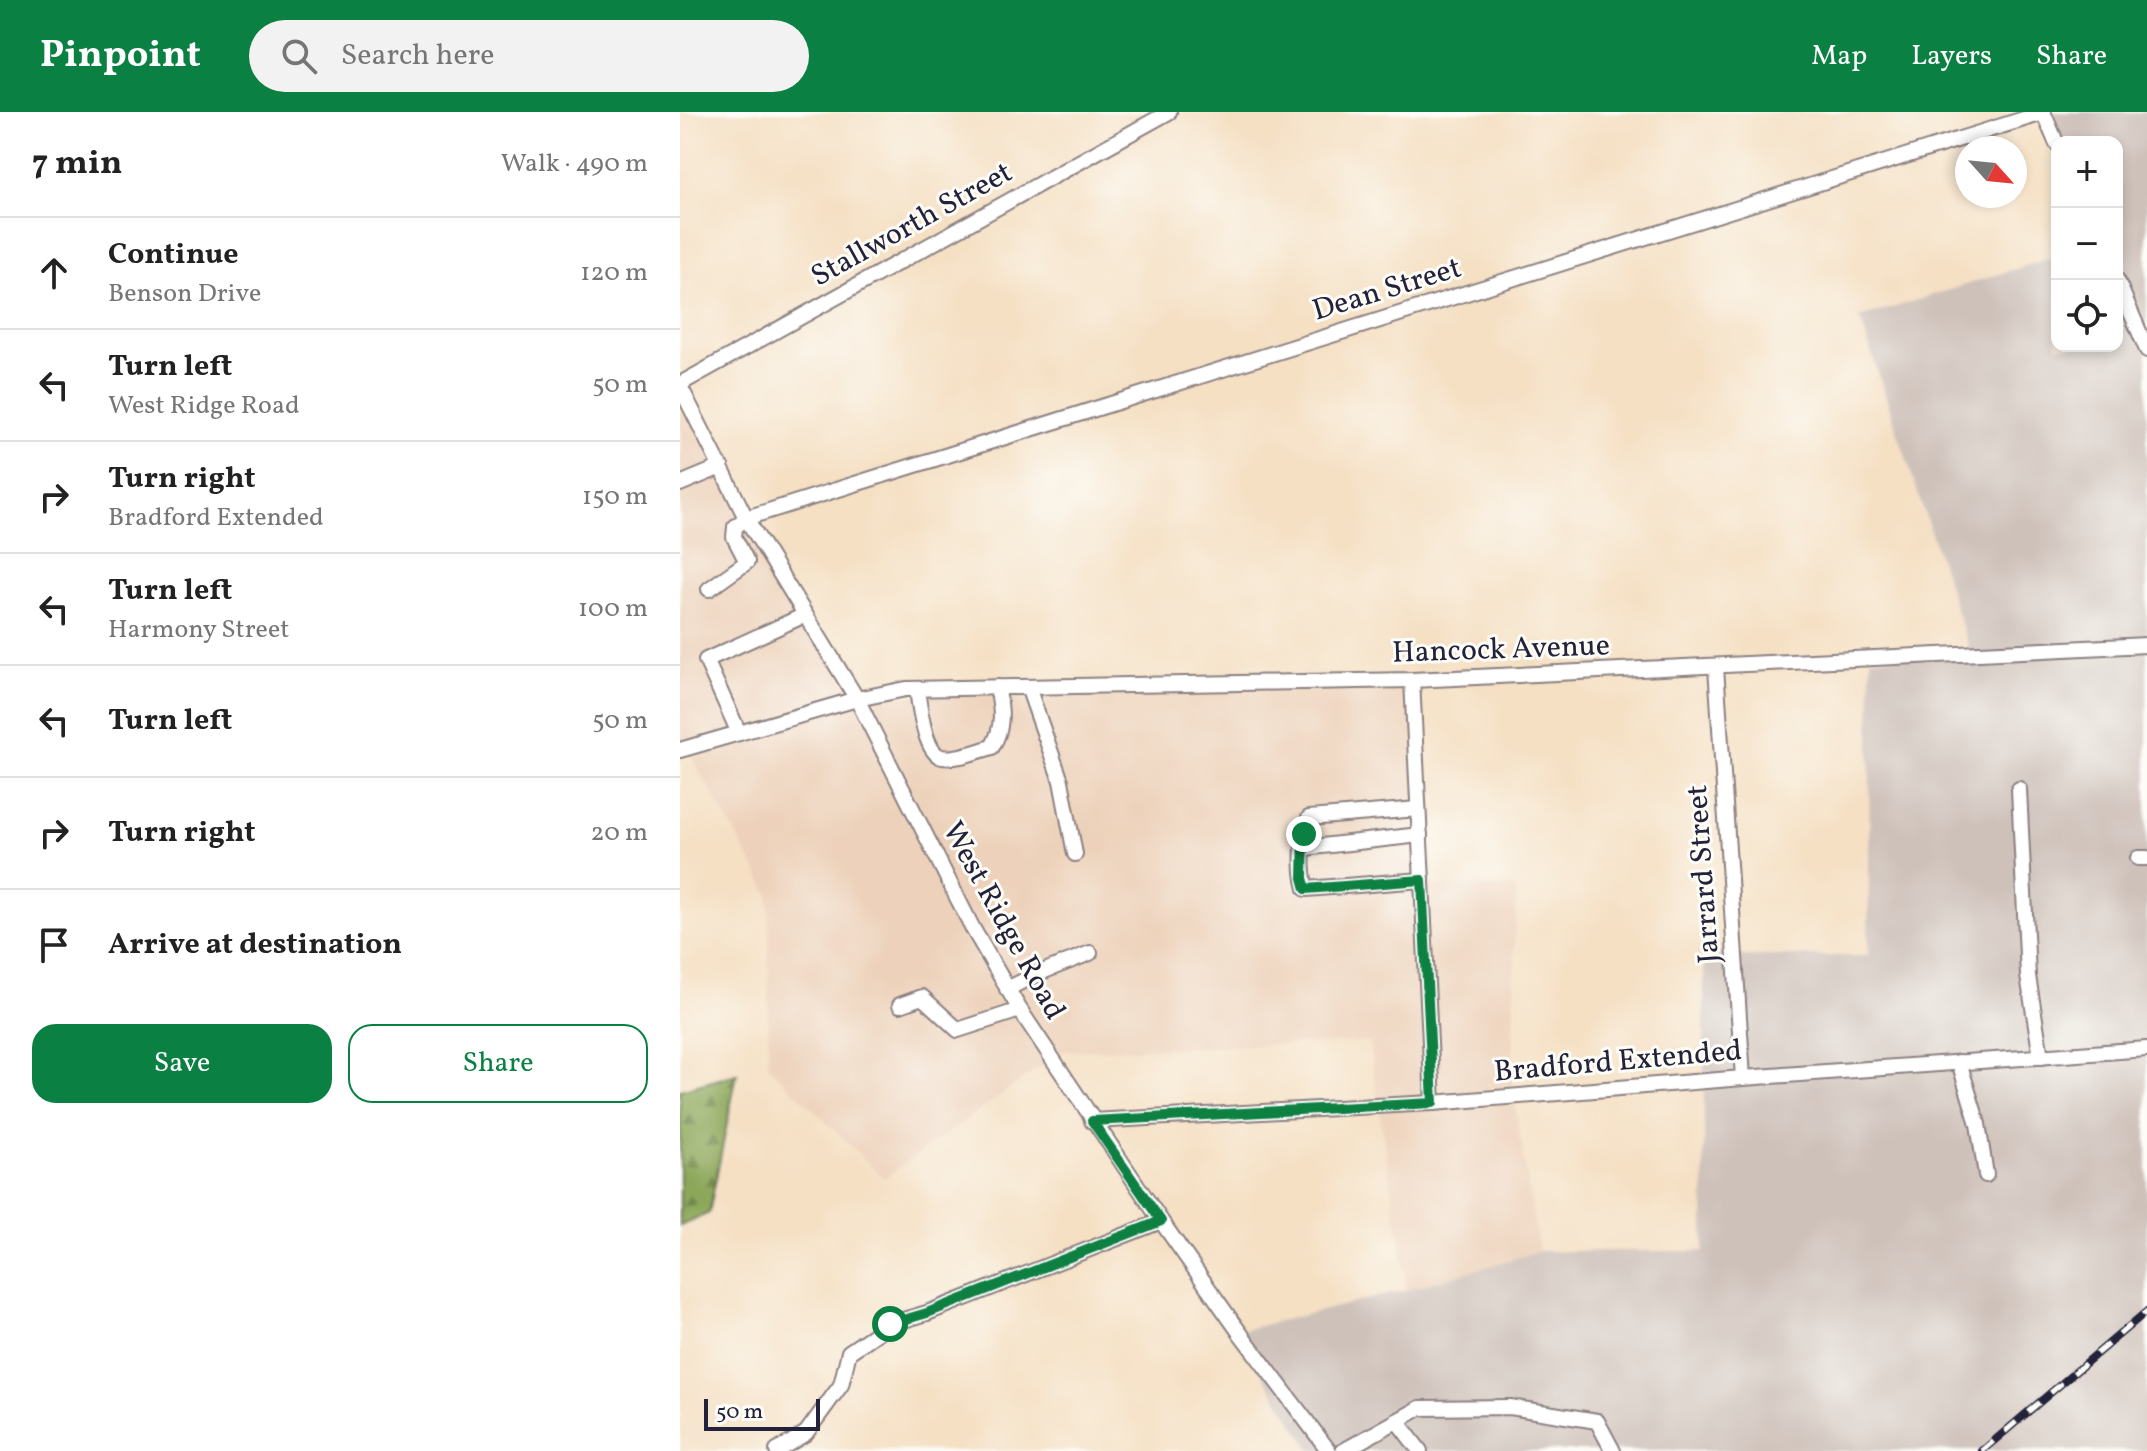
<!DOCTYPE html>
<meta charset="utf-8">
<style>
:root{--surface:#fff;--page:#f2f2f2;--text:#222;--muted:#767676;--line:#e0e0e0;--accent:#0b8043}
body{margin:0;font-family:Vollkorn,serif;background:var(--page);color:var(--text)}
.controls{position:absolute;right:24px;top:24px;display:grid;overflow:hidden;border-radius:16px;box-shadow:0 4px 12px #0003}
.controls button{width:72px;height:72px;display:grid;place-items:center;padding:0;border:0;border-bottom:2px solid var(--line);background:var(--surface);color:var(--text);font:40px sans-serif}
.compass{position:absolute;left:1275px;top:24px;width:72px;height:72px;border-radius:50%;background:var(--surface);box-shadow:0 4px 12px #0003;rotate:117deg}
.scale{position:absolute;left:24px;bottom:20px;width:116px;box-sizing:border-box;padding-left:8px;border:4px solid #22223b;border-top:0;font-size:22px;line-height:28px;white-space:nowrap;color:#22223b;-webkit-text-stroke:6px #fdfcf7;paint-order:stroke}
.stop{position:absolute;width:24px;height:24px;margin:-18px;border:6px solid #0b8043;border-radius:50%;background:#fff}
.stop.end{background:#0b8043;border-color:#fff;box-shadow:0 2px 8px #0008}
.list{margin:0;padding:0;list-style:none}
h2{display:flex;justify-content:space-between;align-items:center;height:104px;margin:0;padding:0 32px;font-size:34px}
h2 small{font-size:26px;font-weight:400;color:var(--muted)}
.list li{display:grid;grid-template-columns:52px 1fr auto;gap:24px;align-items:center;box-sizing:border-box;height:112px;padding:0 32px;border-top:2px solid var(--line)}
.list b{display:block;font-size:30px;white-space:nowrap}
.list p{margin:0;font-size:26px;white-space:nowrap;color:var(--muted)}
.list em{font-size:26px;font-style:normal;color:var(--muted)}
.actions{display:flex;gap:16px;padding:24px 32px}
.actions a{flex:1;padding:18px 0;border:2px solid var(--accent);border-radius:24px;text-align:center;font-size:28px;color:var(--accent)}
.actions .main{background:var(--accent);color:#fff}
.icon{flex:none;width:44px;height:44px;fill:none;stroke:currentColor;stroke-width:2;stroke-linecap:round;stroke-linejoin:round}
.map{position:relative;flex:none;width:1467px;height:1339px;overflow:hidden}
header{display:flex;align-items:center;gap:48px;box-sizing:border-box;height:112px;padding:0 40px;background:var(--accent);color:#fff}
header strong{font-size:38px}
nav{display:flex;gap:44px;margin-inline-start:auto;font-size:28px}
.search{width:560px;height:72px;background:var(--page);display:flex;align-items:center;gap:20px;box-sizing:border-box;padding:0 28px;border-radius:44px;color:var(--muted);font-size:30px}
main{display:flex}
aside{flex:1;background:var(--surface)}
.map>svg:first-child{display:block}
.built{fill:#edd1ba}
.industrial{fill:#cec1ba}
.forest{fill:url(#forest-firs);stroke:#57644a;stroke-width:2}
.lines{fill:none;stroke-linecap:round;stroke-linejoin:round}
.minor-casing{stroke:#8c8180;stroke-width:18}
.minor{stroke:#fff;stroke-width:14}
.rail-casing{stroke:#22223b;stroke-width:8}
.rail{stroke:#fdfcf7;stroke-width:5;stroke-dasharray:15;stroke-linecap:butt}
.route{stroke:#0b8043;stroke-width:10}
.labels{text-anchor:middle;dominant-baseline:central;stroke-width:6;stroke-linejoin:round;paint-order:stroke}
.street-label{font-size:30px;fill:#22223b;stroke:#fdfcf7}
</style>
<header>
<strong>Pinpoint</strong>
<div class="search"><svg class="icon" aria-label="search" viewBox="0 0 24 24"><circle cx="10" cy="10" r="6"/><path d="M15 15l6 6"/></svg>Search here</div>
<nav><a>Map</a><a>Layers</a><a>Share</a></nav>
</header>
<main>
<aside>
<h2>7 min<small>Walk · 490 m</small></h2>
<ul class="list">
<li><svg class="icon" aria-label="ahead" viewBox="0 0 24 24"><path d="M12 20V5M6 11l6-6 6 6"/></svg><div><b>Continue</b><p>Benson Drive</p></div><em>120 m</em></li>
<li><svg class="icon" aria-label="left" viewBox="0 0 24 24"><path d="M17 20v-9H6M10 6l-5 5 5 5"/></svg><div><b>Turn left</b><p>West Ridge Road</p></div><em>50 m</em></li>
<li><svg class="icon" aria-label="right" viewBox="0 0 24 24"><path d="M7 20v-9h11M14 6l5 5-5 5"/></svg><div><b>Turn right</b><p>Bradford Extended</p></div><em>150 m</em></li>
<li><svg class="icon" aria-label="left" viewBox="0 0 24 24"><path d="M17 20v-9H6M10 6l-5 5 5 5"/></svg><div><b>Turn left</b><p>Harmony Street</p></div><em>100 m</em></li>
<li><svg class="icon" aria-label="left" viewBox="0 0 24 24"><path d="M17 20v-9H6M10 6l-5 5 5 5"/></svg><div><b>Turn left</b></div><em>50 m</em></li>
<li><svg class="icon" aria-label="right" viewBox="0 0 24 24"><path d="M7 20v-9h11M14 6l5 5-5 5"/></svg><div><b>Turn right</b></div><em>20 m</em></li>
<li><svg class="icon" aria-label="arrive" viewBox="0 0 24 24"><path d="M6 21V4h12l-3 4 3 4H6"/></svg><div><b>Arrive at destination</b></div></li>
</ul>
<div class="actions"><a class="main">Save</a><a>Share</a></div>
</aside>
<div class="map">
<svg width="1467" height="1339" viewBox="0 0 1467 1339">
<defs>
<pattern id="forest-firs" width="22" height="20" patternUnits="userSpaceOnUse" patternTransform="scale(2)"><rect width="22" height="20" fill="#8ca75a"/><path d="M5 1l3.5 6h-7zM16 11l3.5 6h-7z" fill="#72884c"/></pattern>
</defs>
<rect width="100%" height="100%" fill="#fdfcf7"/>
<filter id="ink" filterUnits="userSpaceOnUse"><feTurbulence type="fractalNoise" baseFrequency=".0125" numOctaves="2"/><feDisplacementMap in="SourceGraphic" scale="16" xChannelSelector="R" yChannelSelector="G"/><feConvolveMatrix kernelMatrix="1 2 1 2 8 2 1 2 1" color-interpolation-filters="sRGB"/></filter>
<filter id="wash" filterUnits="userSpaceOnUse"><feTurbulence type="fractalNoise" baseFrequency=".006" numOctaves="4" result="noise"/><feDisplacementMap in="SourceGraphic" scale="32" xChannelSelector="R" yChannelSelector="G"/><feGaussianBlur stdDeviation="1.8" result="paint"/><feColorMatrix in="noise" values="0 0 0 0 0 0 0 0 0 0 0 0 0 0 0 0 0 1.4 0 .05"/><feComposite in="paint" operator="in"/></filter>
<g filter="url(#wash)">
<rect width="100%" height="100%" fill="#f5e0c4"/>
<path class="built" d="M0,279L173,586L739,562L752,773L836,775L832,974L859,1139L727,1178L689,930L383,939L204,1066L88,954L89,781L0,625Z"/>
<path class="industrial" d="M1372,0H1467V1339H632L555,1220L727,1178L859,1139H1024V844H1188L1191,546L1291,542L1180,206L1377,144V234H1437V30H1383Z"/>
<path class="forest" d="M57,962L29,1101L0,1114V978Z"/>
</g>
<g filter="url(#ink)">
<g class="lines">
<defs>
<g id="minor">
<path d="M1363,0L1377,32"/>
<path d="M1437,168L1467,238"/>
<path d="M0,272L489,0"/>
<path d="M0,274L66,406L177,587L293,817L340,898L481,1109L560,1221L649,1339"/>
<path d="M0,372L41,355"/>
<path d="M29,477L67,450L54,425L55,415L66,406L1363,1"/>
<path d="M1036,555L1063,966"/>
<path d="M732,568L753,991"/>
<path d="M348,575L381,669L395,742"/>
<path d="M237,577C239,592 245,642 262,645C276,648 298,639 312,635C324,615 322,597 317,575"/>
<path d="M59,621L26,548L125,503"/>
<path d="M0,638L177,587L226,577L732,568L1467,533"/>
<path d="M1339,677L1348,864L1361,945"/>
<path d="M738,697L629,706C622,728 620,755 626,777L742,768"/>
<path d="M624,736L740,723"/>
<path d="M1458,746H1467"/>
<path d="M327,877L357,862L410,841"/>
<path d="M220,893L242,885L278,918L340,898"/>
<path d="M1279,950L1298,1012L1306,1063"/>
<path d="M412,1009L753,991L1063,966L1467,937"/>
<path d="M717,1309L740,1339"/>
<path d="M97,1339L126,1321L161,1273L169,1240L210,1212L247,1201L481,1109"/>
<path d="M663,1339L740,1296L830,1295L917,1309L933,1339"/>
</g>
</defs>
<use href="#minor" class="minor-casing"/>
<use href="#minor" class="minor"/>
<defs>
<path id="rail" d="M1302,1339L1467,1199"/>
</defs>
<use href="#rail" class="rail-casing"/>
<use href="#rail" class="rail"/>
</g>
</g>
<g class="lines" filter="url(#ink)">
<path class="route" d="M210,1212L247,1201L481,1109L412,1009L753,991L742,768L626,777L623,766L624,722"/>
</g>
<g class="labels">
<g class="street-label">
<text transform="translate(232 113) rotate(-29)">Stallworth Street</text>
<text transform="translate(707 178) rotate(-17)">Dean Street</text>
<text transform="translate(821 538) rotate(-2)">Hancock Avenue</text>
<text transform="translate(1024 762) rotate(-94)">Jarrard Street</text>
<text transform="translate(323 809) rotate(61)">West Ridge Road</text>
<text transform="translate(938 950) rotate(-5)">Bradford Extended</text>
</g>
</g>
</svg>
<div class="controls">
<button>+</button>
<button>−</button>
<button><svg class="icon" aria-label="locate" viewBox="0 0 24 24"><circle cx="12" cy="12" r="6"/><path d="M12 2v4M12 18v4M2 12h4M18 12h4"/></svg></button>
</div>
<svg class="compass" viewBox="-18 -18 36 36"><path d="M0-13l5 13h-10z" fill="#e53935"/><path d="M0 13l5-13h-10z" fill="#767676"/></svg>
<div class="scale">50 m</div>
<div class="stop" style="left:210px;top:1212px"></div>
<div class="stop end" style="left:624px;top:722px"></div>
</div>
</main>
